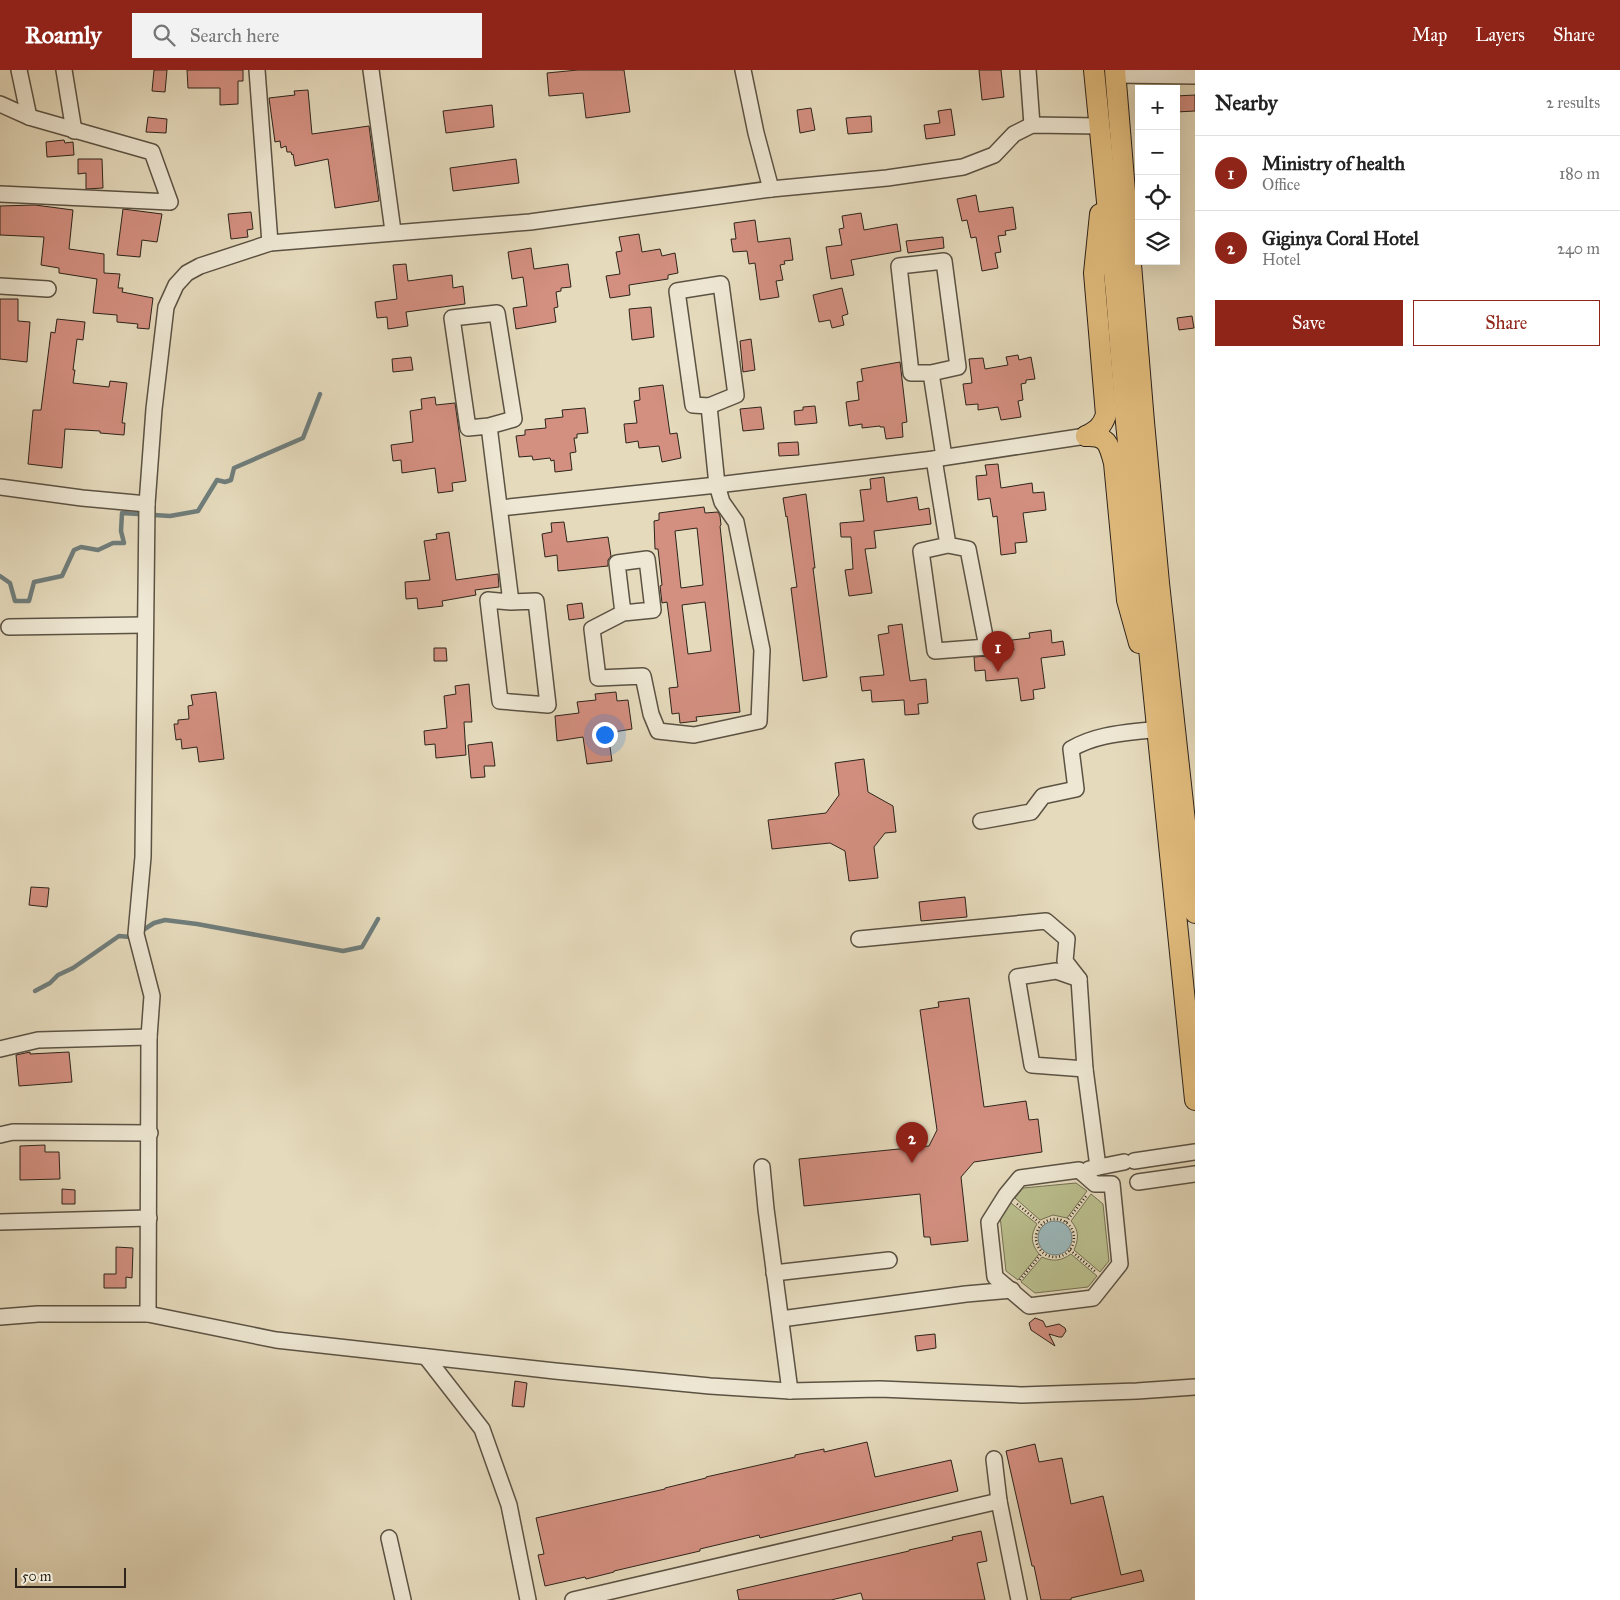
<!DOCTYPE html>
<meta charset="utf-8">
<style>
:root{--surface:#fff;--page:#f2f2f2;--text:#222;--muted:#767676;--line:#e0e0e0;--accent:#8f2418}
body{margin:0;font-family:"IM FELL Great Primer",serif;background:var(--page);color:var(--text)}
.controls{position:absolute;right:15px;top:15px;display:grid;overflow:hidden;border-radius:0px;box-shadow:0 5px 20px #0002}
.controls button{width:45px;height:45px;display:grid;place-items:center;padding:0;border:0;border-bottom:1px solid var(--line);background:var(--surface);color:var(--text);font:25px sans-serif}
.scale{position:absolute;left:15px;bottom:12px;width:111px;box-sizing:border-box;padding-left:5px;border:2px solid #2d241b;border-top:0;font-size:14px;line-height:18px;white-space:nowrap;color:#2d241b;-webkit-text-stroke:4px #eee7d3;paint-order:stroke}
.you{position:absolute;left:604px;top:664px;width:18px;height:18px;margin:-12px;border:4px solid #fff;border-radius:50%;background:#1a73e8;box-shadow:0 0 0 8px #1a73e833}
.badge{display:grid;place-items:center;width:32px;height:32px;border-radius:50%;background:var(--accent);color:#fff;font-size:16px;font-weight:700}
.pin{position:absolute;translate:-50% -41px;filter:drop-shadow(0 1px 2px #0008)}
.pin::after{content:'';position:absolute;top:26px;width:18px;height:15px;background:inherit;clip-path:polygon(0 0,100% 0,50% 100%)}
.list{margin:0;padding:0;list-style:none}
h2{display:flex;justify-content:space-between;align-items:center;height:65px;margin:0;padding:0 20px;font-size:21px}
h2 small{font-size:16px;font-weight:400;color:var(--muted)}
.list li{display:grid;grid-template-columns:32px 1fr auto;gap:15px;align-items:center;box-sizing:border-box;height:75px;padding:0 20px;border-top:1px solid var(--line)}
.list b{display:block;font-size:19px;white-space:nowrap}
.list p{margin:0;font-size:16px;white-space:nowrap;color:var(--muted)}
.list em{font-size:16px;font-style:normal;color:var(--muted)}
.actions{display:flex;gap:10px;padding:15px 20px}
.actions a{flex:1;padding:11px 0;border:1px solid var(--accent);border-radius:0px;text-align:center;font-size:18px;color:var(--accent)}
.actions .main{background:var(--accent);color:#fff}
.icon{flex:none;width:28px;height:28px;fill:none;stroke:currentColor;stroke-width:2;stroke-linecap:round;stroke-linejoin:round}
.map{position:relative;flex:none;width:1195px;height:1530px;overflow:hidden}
header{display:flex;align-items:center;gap:30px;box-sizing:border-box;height:70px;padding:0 25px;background:var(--accent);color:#fff}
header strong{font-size:24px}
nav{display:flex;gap:28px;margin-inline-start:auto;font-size:18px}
.search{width:350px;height:45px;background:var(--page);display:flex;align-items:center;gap:12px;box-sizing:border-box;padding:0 18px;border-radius:0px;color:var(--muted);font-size:19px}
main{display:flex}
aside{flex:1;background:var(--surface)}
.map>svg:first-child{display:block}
.green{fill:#babe8d;stroke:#747154}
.water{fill:#9bb8bb;stroke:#6f7d7b}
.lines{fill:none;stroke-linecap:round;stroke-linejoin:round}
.stream{stroke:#6f7d7b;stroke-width:4.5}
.building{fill:#d38f80;stroke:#2d241b;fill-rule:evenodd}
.minor-casing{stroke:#5b5243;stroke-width:18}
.major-casing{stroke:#2d241b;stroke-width:22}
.path{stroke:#2d241b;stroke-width:2.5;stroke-dasharray:1 2.5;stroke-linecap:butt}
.minor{stroke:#eee7d3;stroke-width:15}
.major{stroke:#e2bd7e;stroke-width:20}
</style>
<header>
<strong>Roamly</strong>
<div class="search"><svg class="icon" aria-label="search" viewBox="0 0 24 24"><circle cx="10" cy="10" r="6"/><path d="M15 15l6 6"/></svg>Search here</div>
<nav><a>Map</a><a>Layers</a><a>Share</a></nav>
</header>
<main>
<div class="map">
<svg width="1195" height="1530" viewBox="0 0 1195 1530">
<rect width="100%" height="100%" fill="#e5dabc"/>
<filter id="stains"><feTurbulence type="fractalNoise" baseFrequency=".004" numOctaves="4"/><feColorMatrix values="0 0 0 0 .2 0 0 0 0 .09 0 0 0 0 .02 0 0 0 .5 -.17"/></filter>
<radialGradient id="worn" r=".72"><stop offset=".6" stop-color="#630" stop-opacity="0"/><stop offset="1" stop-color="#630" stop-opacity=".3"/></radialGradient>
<g class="green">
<path d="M1076,1113L1087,1121L1067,1148L1053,1145L1040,1150L1015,1128L1023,1118Z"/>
<path d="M1091,1124L1103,1134L1109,1191L1100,1202L1074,1180C1079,1169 1079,1160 1071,1151Z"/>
<path d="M1011,1133L1037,1154C1030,1165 1031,1174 1039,1184L1018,1210L1006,1201L1000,1146Z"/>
<path d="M1071,1184L1097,1206L1088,1217L1035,1223L1021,1212L1042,1187C1053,1192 1061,1191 1071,1184Z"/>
</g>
<circle class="water" cx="1055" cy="1168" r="17"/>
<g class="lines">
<g class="stream">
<path d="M0,506L10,513L15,531H29L34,512L62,506L74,480L81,477L98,480L113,473H124L121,461L122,443L170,446L198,441L217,410L225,412L231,410L234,398L303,368L320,324"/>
<path d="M140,862L154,853L165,850L197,854L343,881L362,877L378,849"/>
<path d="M35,921L50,913L58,905L73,898L119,866L130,867L133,866"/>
</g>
</g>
<g class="building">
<path d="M154,0H167L165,22L152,21Z"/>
<path d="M187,0H243V11H238V34L220,35V18H188Z"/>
<path d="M578,0H624L630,42L586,48L583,23L549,26L547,3Z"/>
<path d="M979,0H1001L1004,27L982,30Z"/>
<path d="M308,20L312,64L369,56L379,131L335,138L328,89L295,96L293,84L292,85L291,82H287L286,76L281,78L280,71L275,72L269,28L295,25L294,21Z"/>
<path d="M1195,25V41L1176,42V26Z"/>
<path d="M492,35L494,57L446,63L443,41Z"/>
<path d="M811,38L815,60L800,63L797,40Z"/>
<path d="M951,39L955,65L926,69L924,55L940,53L938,41Z"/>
<path d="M871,46L872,62L848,64L846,48Z"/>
<path d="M148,47L167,49L166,63L146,62Z"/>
<path d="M64,70L65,73L73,72L74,85L47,87L46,72Z"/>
<path d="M78,89H102L103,118L86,119V103L78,104Z"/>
<path d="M516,89L519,113L453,121L450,98Z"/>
<path d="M976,125L979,142L1013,137L1016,159L1005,161L1006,165L998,166L1001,182L995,183L998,198L982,201L976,167L971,168L967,150L962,151L957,129Z"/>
<path d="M35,135L73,140L69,179L104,184V203L120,204L118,218H123L122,222L153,228L149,259L137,258L138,254L117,252V245L93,243L97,209L59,203V198L41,195L44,167L0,165V136Z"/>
<path d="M123,139L162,144L157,172L142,170L140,187L117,185Z"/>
<path d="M251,142L253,159L247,160L248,167L231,169L228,144Z"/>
<path d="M861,143L864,160L897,154L901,181L851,190L854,205L831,209L826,177L842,175L839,159L844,158L842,146Z"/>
<path d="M755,150L758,172L790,168L793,190L784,191L785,194L780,195L783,210L776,211L779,227L760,230L755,193L749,194L747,181L733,182L731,169H736L734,153Z"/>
<path d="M639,164L642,182L660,179L662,186L675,183L678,203L668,205V209L629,215L630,225L610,228L606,206L620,204L616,182L622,181L619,167Z"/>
<path d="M943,167L944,178L908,183L906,171Z"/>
<path d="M531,178L534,199L568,194L571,217L561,218V221L556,222L558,237L554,238L556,252L516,259L513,238L527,236L523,207L512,209L508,182Z"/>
<path d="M406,194L408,211L452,205L453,218L463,216L465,234L406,242L408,256L388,259L387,247L377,248L375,232L397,229L393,195Z"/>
<path d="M842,218L848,244L842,246L844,255L832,258L830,250L819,252L813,225Z"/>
<path d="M0,229H18V251L30,252L27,292L0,289Z"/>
<path d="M651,237L654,267L632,270L629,239Z"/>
<path d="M1192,246L1194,258L1179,260L1177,248Z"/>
<path d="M57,249L85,252L83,270L77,269L73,300H75L73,313L109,317L110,311L127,313L122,353H125L124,365L100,363V361L65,359L62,398L28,394L33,340H41L51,262L55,263Z"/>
<path d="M751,269L755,300L743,302L740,271Z"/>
<path d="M1018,285L1019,290L1031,287L1035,309L1026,310V313L1021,314L1023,330L1018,331L1021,347L1001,350L998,337L978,340V334L966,335L963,314L972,313L969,289L983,288L985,299L1008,295L1006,287Z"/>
<path d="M411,287L413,300L393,302L392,289Z"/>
<path d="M900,292L907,352L902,353L903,367L886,369L884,357H880V356L862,358V354L849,356L846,332L859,330L857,312L863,311L861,299Z"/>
<path d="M663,315L670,364L677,363L681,388L662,392L659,376L639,378L638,371L626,373L624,354L637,353L634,331L640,330L639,318Z"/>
<path d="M435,327L436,335L455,333L466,411L452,413L453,421L438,423L435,398L402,403L401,390L393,391L391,375L413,372L410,341L422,339L421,329Z"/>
<path d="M815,336L817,353L795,355L794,341L803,340V337Z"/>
<path d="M761,337L764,359L743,361L740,339Z"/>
<path d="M585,338L588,363L577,364V368H574L576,382L570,383L572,400L555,402L554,390L551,391L550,388L533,390L532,386L519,387L516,366L525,365V360L546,358L545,349L563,347L562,340Z"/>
<path d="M798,372L799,385L779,386L778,373Z"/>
<path d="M998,394L1001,418L1032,413L1033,423L1044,422L1046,440L1023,443L1027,472L1015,473L1016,483L1001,485L997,446L993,447L990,428L978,430L976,406L987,405L985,395Z"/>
<path d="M884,407L887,432L917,427L919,440L929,438L931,454L874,461L876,478L865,479L872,523L849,526L845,500L853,499L851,467H841L840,453L864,451L860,420L871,419L870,409Z"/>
<path d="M806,424L815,498H813L827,607L803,611L791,518L797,517L787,446L786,447L783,428Z"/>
<path d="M704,437L705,443L718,442L720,446L721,455L720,456L740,642L696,647L697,651L680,653L679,643L672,644L669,618L678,617L667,532L662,533L660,516L662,515L658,479H655L654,451L659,450V443ZM697,458L703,515L681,518L675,461ZM705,532L711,581L688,584L682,535Z"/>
<path d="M564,452L567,472L608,467L611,486L608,490V496L558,501L557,485L545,487L542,464L552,462L551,453Z"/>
<path d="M449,462L456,510L498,504L499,517L475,520L476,525L442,531L443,536L418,539L417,528L406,529L405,512L430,510L424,471L437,469L436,464Z"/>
<path d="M582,533L584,548L569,550L567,535Z"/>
<path d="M902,554L910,611L926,609L928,633L918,634L919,644L905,645L904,630L872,632L871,620L862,621L860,607L884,605L878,565L889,563L888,556Z"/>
<path d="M1051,560L1052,573L1063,571L1065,585L1041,588L1045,618L1033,620L1034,629L1021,631L1018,608L986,611L985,600L975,601L974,587L988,586L995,582L1014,580L1012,570L1030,568L1029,563Z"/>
<path d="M434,578H446L447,591H434Z"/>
<path d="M469,614L472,652H464L466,685L436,688L435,674L425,675L424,661L447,658L444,626L456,624L455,616Z"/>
<path d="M216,622L224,689L199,692L197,677L182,679L181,669L176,670L174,654H178V650L189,649L188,636L193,635L191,625Z"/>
<path d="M616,622L617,631L628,630L632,659L608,663L612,691L587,694L583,667L557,671L555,646L579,643L577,632L596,630L595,624Z"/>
<path d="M492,672L495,696H484L485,707L471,708L468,675Z"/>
<path d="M864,689L868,722L893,736L896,762L885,763L874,777L878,808L849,811L845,781L830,773L772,779L768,750L826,743L839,725L835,693Z"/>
<path d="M31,817L49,818L47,837L29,835Z"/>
<path d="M965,827L967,847L921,851L919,832Z"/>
<path d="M969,928L984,1037L1026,1031L1029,1050L1038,1049L1042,1082L974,1092L961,1107L968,1171L931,1175L930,1167H924L920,1124L804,1136L799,1089L929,1076L937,1060L920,940L939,937L938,932Z"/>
<path d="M30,982V984L69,982L72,1012L19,1016L16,985Z"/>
<path d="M45,1075V1082H59L60,1109L20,1110V1076Z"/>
<path d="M62,1119L75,1120V1134H62Z"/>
<path d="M116,1177L133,1178L132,1208L126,1207V1218H104V1204H116Z"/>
<path d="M1035,1248L1043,1251L1046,1257L1059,1254L1065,1258L1066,1261L1062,1267H1059L1049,1264L1055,1276L1031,1260L1029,1253Z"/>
<path d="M935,1264L936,1278L917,1281L915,1266Z"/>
<path d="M515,1311L527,1313L524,1337L512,1336Z"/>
<path d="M867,1372L875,1407L951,1390L958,1421L760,1468L759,1465L700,1479V1481L614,1501V1502L586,1509L585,1507L545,1516L538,1485L544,1484L536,1448L665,1419V1418L706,1408V1407L795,1387V1385L824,1379V1382Z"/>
<path d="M1035,1374L1039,1392L1062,1388L1071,1434L1103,1426L1121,1505L1141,1500L1144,1511L1071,1528V1530H1041L1034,1496H1032L1006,1381Z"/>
<path d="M981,1461L987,1491L977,1493L985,1530H863L861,1523L831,1530H739L737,1520L909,1481V1480L953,1470L952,1467Z"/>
</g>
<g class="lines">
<defs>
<g id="minor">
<path d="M19,0L29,47"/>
<path d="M64,0L74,61"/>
<path d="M257,0L270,173"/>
<path d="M371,0L393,161"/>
<path d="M743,0L756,63L771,119"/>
<path d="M1028,0L1032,55"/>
<path d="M1116,5L1195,6"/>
<path d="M0,34L29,47L152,82L170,132L0,124"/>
<path d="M721,214L736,325L709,336L693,335L677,221Z"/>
<path d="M0,216L48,219"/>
<path d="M931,303L958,297L944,191L899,196L911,303H931L944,387"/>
<path d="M489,356L514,349L497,243L452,248L468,358L489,356L511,532L536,531L548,635L500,631L488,530L511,532"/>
<path d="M934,389L948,475L968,479L987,577L935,581L921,481L948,475"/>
<path d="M0,417L82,428L147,434"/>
<path d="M500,438L717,415L934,389L1086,366"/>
<path d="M623,543L617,493L647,489L653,540L623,543L592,559L598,608L643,606L651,644L658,661L694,665L759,651L762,580L736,452L722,432L717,415L709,336"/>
<path d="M9,557L145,555"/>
<path d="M981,751L1031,742L1043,726L1076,719L1071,679C1098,663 1128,663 1158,659"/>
<path d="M859,869L1046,851L1067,869L1065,891L1079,909L1085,999L1098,1097"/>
<path d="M1079,909L1056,901L1017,907L1032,995L1085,999"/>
<path d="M0,979L38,970L149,967"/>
<path d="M0,1065L13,1062L150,1063"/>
<path d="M1134,1091L1195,1082"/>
<path d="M762,1097L766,1139L790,1321"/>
<path d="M1089,1099L1124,1092"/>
<path d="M1079,1100L1095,1114H1112L1120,1194L1093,1228L1029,1236L995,1207L989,1152L1006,1125L1020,1108Z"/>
<path d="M1138,1112L1195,1104"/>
<path d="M0,1152L149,1148"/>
<path d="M774,1203L889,1190"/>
<path d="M148,1244L149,967L152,926L136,864L143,787L147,434L154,339L166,237L176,215L187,203L200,196L270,173L530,152L771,119L887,108L963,97L994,85L1014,64L1032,55L1099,56"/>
<path d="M0,1247L38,1244H148L276,1270L555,1301L710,1316L790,1321L880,1319L1022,1325L1137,1321L1195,1317"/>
<path d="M781,1249L966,1224L1012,1220"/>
<path d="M426,1287L482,1359L509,1435L528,1530"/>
<path d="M994,1389L999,1431L1019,1530"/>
<path d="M389,1468L403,1530"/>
<path d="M573,1530L999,1431"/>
</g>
<g id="major">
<path d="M1094,0L1116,223L1126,353L1195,1030"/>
<path d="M1115,0L1144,352L1159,513L1195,843"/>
<path d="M1086,366C1096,361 1102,357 1106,345L1094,203L1100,144"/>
<path d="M1086,366C1107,365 1109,374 1114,393L1127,530L1139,573"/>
</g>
</defs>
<use href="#minor" class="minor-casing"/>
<use href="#major" class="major-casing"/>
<g class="path">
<path d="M1017,1134L1041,1154"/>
<circle cx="1055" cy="1168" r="19"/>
<path d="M1066,1152L1087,1125"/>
<path d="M1070,1180L1096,1202"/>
<path d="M1020,1210L1042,1183"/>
</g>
<use href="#minor" class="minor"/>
<use href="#major" class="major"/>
</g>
<rect width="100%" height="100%" filter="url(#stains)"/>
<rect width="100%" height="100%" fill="url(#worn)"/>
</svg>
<div class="controls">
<button>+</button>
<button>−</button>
<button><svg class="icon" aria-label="locate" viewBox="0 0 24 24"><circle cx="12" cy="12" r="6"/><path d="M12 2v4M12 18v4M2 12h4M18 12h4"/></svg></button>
<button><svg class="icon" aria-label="layers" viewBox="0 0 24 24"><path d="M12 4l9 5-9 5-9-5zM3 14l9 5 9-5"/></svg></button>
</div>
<div class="scale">50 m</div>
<div class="you"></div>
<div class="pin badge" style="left:998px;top:602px">1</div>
<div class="pin badge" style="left:912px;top:1093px">2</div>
</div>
<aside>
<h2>Nearby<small>2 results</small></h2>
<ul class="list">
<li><span class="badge">1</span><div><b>Ministry of health</b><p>Office</p></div><em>180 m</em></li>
<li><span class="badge">2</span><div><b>Giginya Coral Hotel</b><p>Hotel</p></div><em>240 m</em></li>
</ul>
<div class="actions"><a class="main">Save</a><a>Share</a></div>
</aside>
</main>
